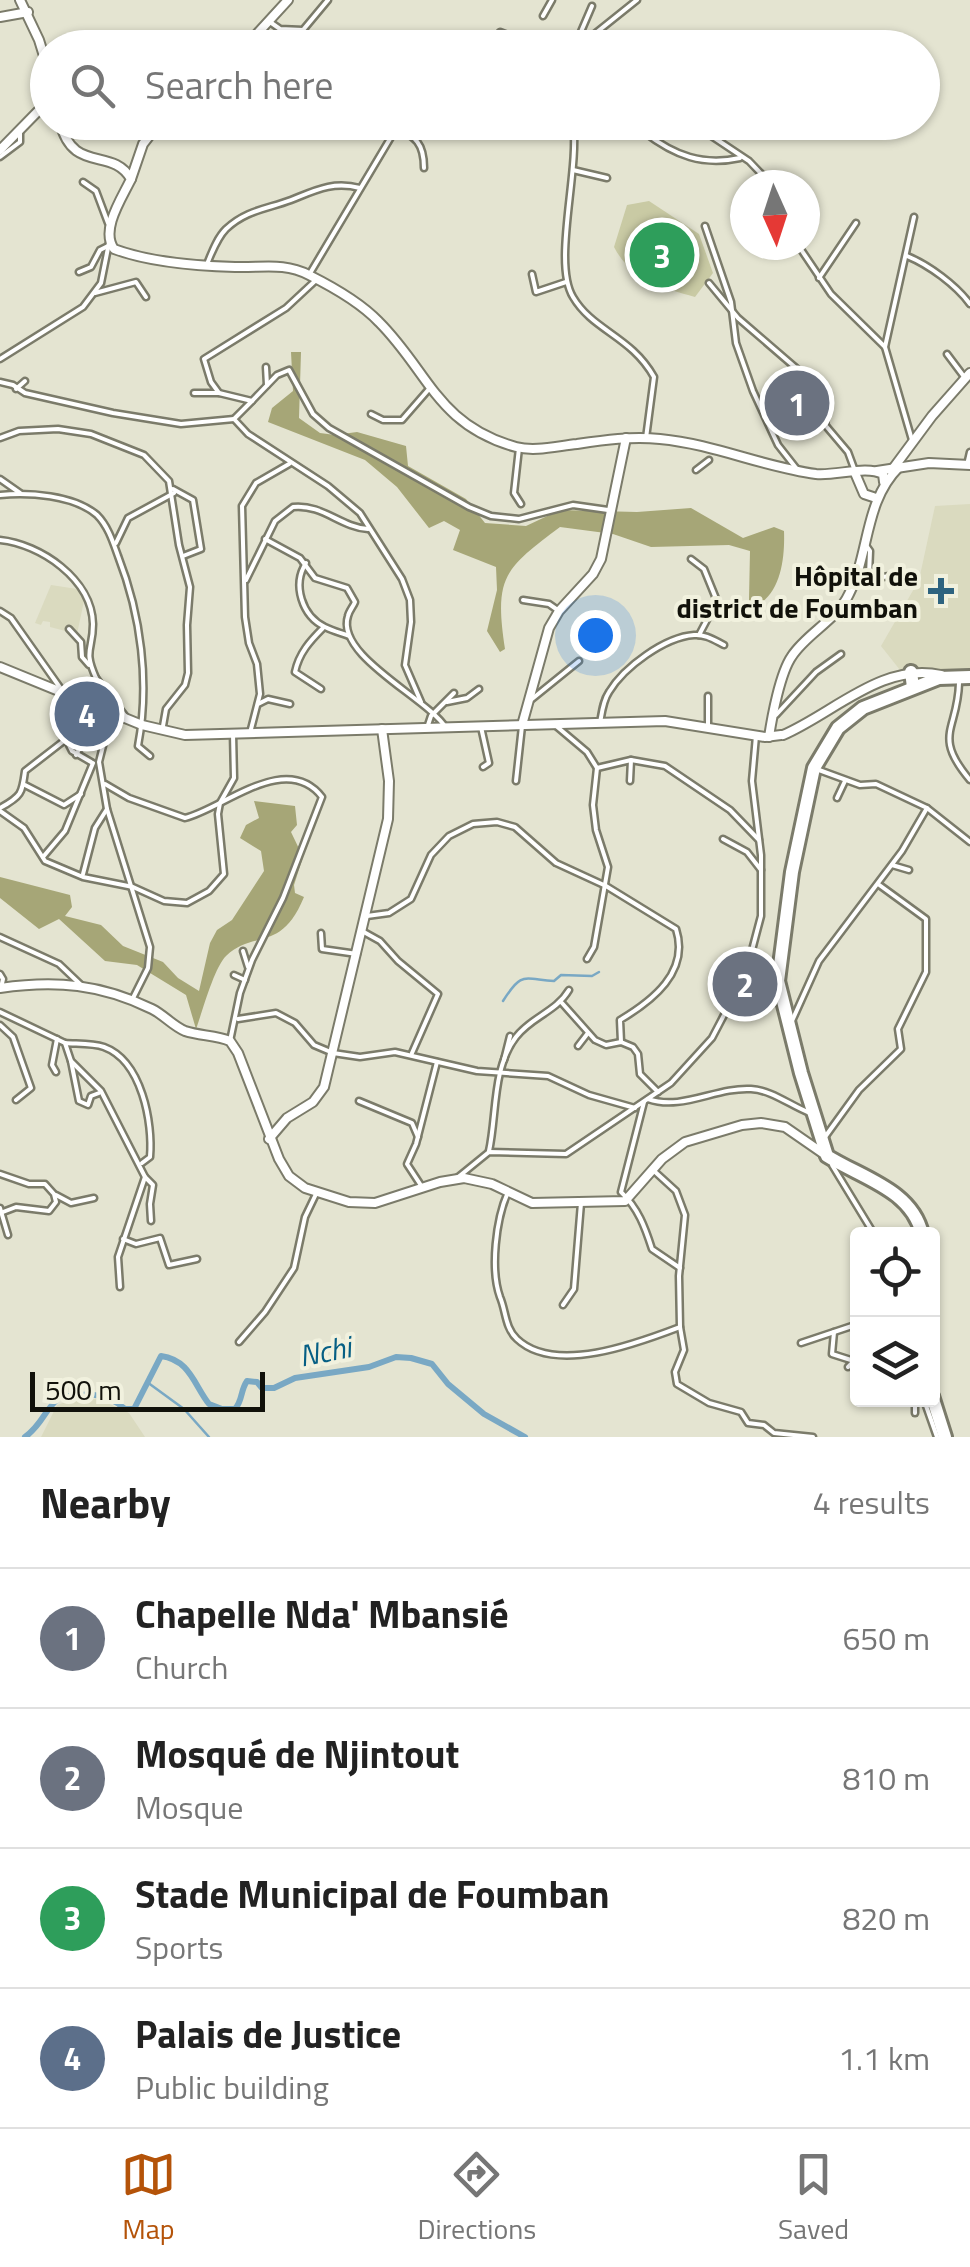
<!DOCTYPE html>
<meta charset="utf-8">
<style>
:root{--surface:#fff;--page:#f6f6f6;--text:#222;--muted:#767676;--line:#e0e0e0;--accent:#b45309}
body{margin:0;font-family:"Titillium Web",sans-serif;background:var(--page);color:var(--text)}
.controls{position:absolute;right:30px;bottom:30px;display:grid;overflow:hidden;border-radius:10px;box-shadow:0 2px 8px #0004}
.controls button{width:90px;height:90px;display:grid;place-items:center;padding:0;border:0;border-bottom:2px solid var(--line);background:var(--surface);color:var(--text);font:50px sans-serif}
.compass{position:absolute;left:730px;top:170px;width:90px;height:90px;border-radius:50%;background:var(--surface);box-shadow:0 2px 8px #0004;rotate:177deg}
.scale{position:absolute;left:30px;bottom:25px;width:235px;box-sizing:border-box;padding-left:10px;border:5px solid #11110a;border-top:0;font-size:28px;line-height:35px;white-space:nowrap;color:#11110a;-webkit-text-stroke:8px #f1f1de;paint-order:stroke}
.you{position:absolute;left:595px;top:635px;width:35px;height:35px;margin:-25px;border:8px solid #fff;border-radius:50%;background:#1a73e8;box-shadow:0 0 0 15px #1a73e833}
.badge{display:grid;place-items:center;width:65px;height:65px;border-radius:50%;background:var(--accent);color:#fff;font-size:32px;font-weight:700}
.pin{position:absolute;translate:-50% -50%;border:5px solid #fff;box-shadow:0 2px 10px #0006}
.list{margin:0;padding:0;list-style:none}
h2{display:flex;justify-content:space-between;align-items:center;height:130px;margin:0;padding:0 40px;font-size:42px}
h2 small{font-size:32px;font-weight:400;color:var(--muted)}
.list li{display:grid;grid-template-columns:65px 1fr auto;gap:30px;align-items:center;box-sizing:border-box;height:140px;padding:0 40px;border-top:2px solid var(--line)}
.list b{display:block;font-size:38px;white-space:nowrap}
.list p{margin:0;font-size:32px;white-space:nowrap;color:var(--muted)}
.list em{font-size:32px;font-style:normal;color:var(--muted)}
.icon{flex:none;width:55px;height:55px;fill:none;stroke:currentColor;stroke-width:2;stroke-linecap:round;stroke-linejoin:round}
.map{position:relative;flex:none;width:970px;height:1437px;overflow:hidden}
.search{position:absolute;background:var(--surface);box-shadow:0 2px 8px #0004;left:30px;right:30px;top:30px;height:110px;display:flex;align-items:center;gap:25px;box-sizing:border-box;padding:0 35px;border-radius:55px;color:var(--muted);font-size:38px}
.sheet{height:690px;background:var(--surface)}
nav{display:flex;justify-content:space-around;align-items:center;box-sizing:border-box;height:140px;border-top:2px solid var(--line);background:var(--surface);font-size:28px;color:var(--muted)}
nav a{display:grid;justify-items:center;gap:5px}
nav .on{color:var(--accent)}
.map>svg:first-child{display:block}
.built{fill:#dadabf}
.green{fill:#c9caa4}
.forest{fill:#a6a677}
.lines{fill:none;stroke-linecap:round;stroke-linejoin:round}
.stream{stroke:#79a8c4;stroke-width:2.5}
.river{stroke:#79a8c4;stroke-width:6}
.street-casing{stroke:#7b7b6a;stroke-width:9}
.secondary-casing{stroke:#7b7b6a;stroke-width:12}
.highway-casing{stroke:#7b7b6a;stroke-width:18}
.street{stroke:#fff;stroke-width:4}
.secondary{stroke:#fff;stroke-width:8}
.highway{stroke:#fff;stroke-width:12}
.poi-dot{fill:#2e637f;stroke:#f1f1de;stroke-width:4}
.labels{text-anchor:middle;dominant-baseline:central;stroke-width:8;stroke-linejoin:round;paint-order:stroke}
.poi-label{font-size:28px;font-weight:bold;fill:#11110a;stroke:#f1f1de;text-anchor:end}
.water-label{font-size:30px;font-style:italic;fill:#065f84;stroke:#f1f1de}
</style>
<div class="map">
<svg width="970" height="1437" viewBox="0 0 970 1437">
<rect width="100%" height="100%" fill="#e4e4d1"/>
<g class="built">
<path d="M970,504V673L900,670L881,646L919,580L935,506Z"/>
<path d="M51,585L77,589L84,601L77,634L50,627V622L43,621L41,625L35,623Z"/>
<path d="M99,1399L129,1413L145,1437H41L57,1405L71,1400Z"/>
</g>
<path class="green" d="M649,201L699,234L713,273L695,297C661,287 632,281 614,247L627,205Z"/>
<g class="forest">
<path d="M291,352H301L299,418L320,433L335,435L357,432L406,446L408,466L466,499L485,523L526,526L560,510L637,512L691,508L743,538L774,527L784,531C785,558 781,595 754,607L749,600L750,551L729,545L651,547L613,534L560,527C504,569 494,577 505,649L500,652L487,631L497,590L496,567L453,550L460,530L444,521L429,528L397,487L365,460L268,422L272,408L293,391Z"/>
<path d="M254,801L295,806L297,825L291,832L303,857L294,885L295,893L304,897C281,953 255,929 226,956C214,968 203,1010 196,1029L186,995L137,965L105,961L59,919L39,929L0,898V877L70,895L72,907L65,916L101,925L123,946L163,962L178,978L199,991L210,943L217,930L232,920L264,871L261,851L240,838L246,825L259,818Z"/>
</g>
<g class="lines">
<g class="stream">
<path d="M503,1001C522,971 523,979 554,981L561,975L592,976L599,972"/>
<path d="M147,1382L184,1409L209,1437"/>
</g>
<path class="river" d="M25,1437C43,1424 44,1410 59,1398C84,1393 105,1391 125,1409H134L161,1356C190,1360 194,1385 209,1404L222,1409H235C243,1400 240,1391 247,1381L257,1382L262,1388H274L295,1378L369,1367L396,1357L411,1358L432,1364L448,1384L484,1414L525,1437"/>
<defs>
<g id="street">
<path d="M543,16L552,0"/>
<path d="M270,22L280,29L303,30L328,0"/>
<path d="M500,32L541,48"/>
<path d="M57,48L76,44L80,48"/>
<path d="M574,48L592,6"/>
<path d="M577,48L637,0"/>
<path d="M573,122C580,171 552,262 573,297C593,331 631,336 654,377L646,438"/>
<path d="M574,127L644,132L695,125L749,161L772,185"/>
<path d="M395,128C416,136 424,144 424,168"/>
<path d="M644,132C675,156 703,166 740,158"/>
<path d="M0,157L20,142V132"/>
<path d="M573,170L607,178"/>
<path d="M83,182L96,191L108,223"/>
<path d="M705,226L731,302L736,343L753,391L778,445L796,468"/>
<path d="M798,245L831,294L885,347"/>
<path d="M907,256C929,265 956,285 970,304"/>
<path d="M207,264C212,252 217,238 226,229C246,210 267,209 291,200C316,190 333,181 360,188"/>
<path d="M79,272L91,267L100,250L108,246"/>
<path d="M532,274L536,292L566,282"/>
<path d="M309,275L400,122"/>
<path d="M819,278L856,223"/>
<path d="M315,281L286,308L204,359L211,382L219,393L252,401L234,419L248,434L328,486L360,513L402,579L410,600L411,622L405,665L421,702"/>
<path d="M709,283L738,318L818,387L826,426L848,452L855,471"/>
<path d="M95,293L136,282L146,297"/>
<path d="M947,354L965,378"/>
<path d="M0,359L83,307L101,283L109,243"/>
<path d="M266,367L267,385"/>
<path d="M0,382L13,385L25,393L113,413L181,424L234,419"/>
<path d="M16,389L25,381"/>
<path d="M194,393H219"/>
<path d="M252,401L277,375L289,370L313,414L329,428L469,507L491,516L519,519L573,505L608,510"/>
<path d="M810,412L826,426"/>
<path d="M371,414L383,420H402L429,389"/>
<path d="M0,438L19,431L58,429L91,434L144,455L169,481L179,545L190,587L187,625L188,673L185,685L166,709L163,726"/>
<path d="M912,440L885,347L914,217"/>
<path d="M519,448L514,493L521,504"/>
<path d="M967,465L970,452"/>
<path d="M696,470L709,460"/>
<path d="M0,479L20,493"/>
<path d="M173,489L193,500L201,549L183,556"/>
<path d="M0,495C28,492 74,495 97,515C108,526 113,542 118,556C141,615 150,683 138,746L150,756"/>
<path d="M265,539L300,558L315,578L347,588L355,602C353,607 349,611 348,616C335,656 429,699 446,728"/>
<path d="M0,540C40,544 92,579 93,624C93,651 83,649 96,678L81,696"/>
<path d="M116,543L128,518L174,493"/>
<path d="M865,544L870,551L869,575L877,578L895,575"/>
<path d="M691,559L704,569L717,601L699,635"/>
<path d="M306,563C292,585 302,616 325,627C333,631 341,633 349,636"/>
<path d="M246,580L275,521L293,507C323,504 340,527 368,529"/>
<path d="M523,600L549,604L559,611"/>
<path d="M0,611L11,618L61,689"/>
<path d="M69,629L81,642L82,657L89,665"/>
<path d="M96,678L126,717"/>
<path d="M959,683C958,730 932,735 970,780"/>
<path d="M321,689L295,672C299,653 310,641 323,628"/>
<path d="M532,699L579,661"/>
<path d="M447,702L467,698L479,689"/>
<path d="M258,704L268,699L290,704"/>
<path d="M111,714L99,762L107,809L150,947L148,968L132,1000"/>
<path d="M776,715L816,672L841,654"/>
<path d="M600,723C602,712 603,701 609,692C624,667 665,637 694,635C705,634 714,640 724,645"/>
<path d="M555,725L587,752L597,768L593,805L596,830L608,867L594,947L587,959"/>
<path d="M708,726V696"/>
<path d="M481,727L489,763L483,767"/>
<path d="M427,728L431,716L454,693"/>
<path d="M250,733L260,694L257,664L249,643L245,617L242,506L256,483L289,464"/>
<path d="M76,755L94,722"/>
<path d="M91,762L72,751L61,729L76,716L94,722L100,710"/>
<path d="M597,768L631,760L665,766L730,810L759,840"/>
<path d="M516,781L522,726"/>
<path d="M630,781L631,760"/>
<path d="M105,784L129,798L185,818C224,808 286,751 322,797L283,898L252,960L240,993L230,1041"/>
<path d="M25,785L64,805L81,794"/>
<path d="M837,798L845,781"/>
<path d="M0,808C22,796 22,793 25,771L65,740"/>
<path d="M927,808L970,842"/>
<path d="M0,811L24,828L45,861L83,877L133,887L164,901L187,903L209,891L224,874L218,814L220,803L234,778L233,734"/>
<path d="M723,839L747,852L761,870"/>
<path d="M43,857L65,831L93,763"/>
<path d="M892,865L909,870"/>
<path d="M83,874L95,828L107,809"/>
<path d="M367,916L389,913L411,899L431,855L449,836L473,824L497,822L515,827L556,863L606,886L676,929C690,972 652,1001 620,1020L621,1042"/>
<path d="M362,931L380,941L398,961L438,994L412,1053"/>
<path d="M321,933L322,949L357,954"/>
<path d="M0,937L59,964L80,984"/>
<path d="M243,951L248,967"/>
<path d="M0,974L3,979L1,988"/>
<path d="M234,975L245,980"/>
<path d="M562,1003L595,1040L606,1045L621,1042L633,1047L638,1054L640,1074L658,1092"/>
<path d="M0,1012L65,1043L71,1061L101,1091L145,1177L153,1185L150,1204L151,1221"/>
<path d="M238,1019L276,1013L295,1023L314,1045L333,1053L360,1057L395,1052L477,1071L548,1076L589,1095L635,1108"/>
<path d="M792,1021L819,961L902,851L927,808L876,784L860,785L819,770"/>
<path d="M0,1025L13,1037L31,1088L16,1100"/>
<path d="M65,1043C77,1044 92,1043 104,1047C142,1061 153,1123 150,1157L142,1163"/>
<path d="M578,1046L588,1033"/>
<path d="M504,1060L510,1036"/>
<path d="M71,1061L79,1101L88,1105L91,1096L99,1093"/>
<path d="M56,1072L52,1065L57,1039"/>
<path d="M648,1099C682,1111 716,1087 751,1089C772,1090 791,1106 810,1113"/>
<path d="M359,1101L412,1123L418,1137"/>
<path d="M644,1102L621,1192C638,1208 645,1227 652,1249L680,1268"/>
<path d="M825,1137L859,1090L901,1049L898,1029L926,972V919L878,884"/>
<path d="M489,1151C497,1115 492,1068 516,1037C531,1017 556,1012 569,990"/>
<path d="M832,1165L874,1234"/>
<path d="M653,1170L676,1191L685,1215L679,1276L680,1327L684,1350L675,1372L677,1384L709,1403L741,1412L748,1423L764,1425L774,1433L813,1437"/>
<path d="M0,1174L29,1184H45L54,1194L56,1202L49,1211L16,1207L3,1212"/>
<path d="M457,1178L489,1152L566,1154L671,1083L712,1038L746,973L761,916V855L752,781L756,736"/>
<path d="M422,1187L407,1164L416,1144L437,1062"/>
<path d="M508,1192C496,1219 490,1269 500,1297C506,1311 505,1328 517,1339C555,1375 638,1343 680,1327"/>
<path d="M56,1195L71,1203L94,1198"/>
<path d="M0,1208L8,1235"/>
<path d="M123,1239L136,1244L160,1238L169,1265L197,1259"/>
<path d="M120,1287L118,1257L145,1177"/>
<path d="M563,1305L574,1289L581,1203"/>
<path d="M834,1332L832,1354L854,1361"/>
<path d="M239,1342L265,1312L294,1268L305,1217L317,1192"/>
<path d="M801,1343L858,1324"/>
<path d="M848,1367L854,1361L858,1332"/>
<path d="M924,1400L937,1437"/>
<path d="M915,1413V1400"/>
</g>
<g id="secondary">
<path d="M20,0L39,40L48,69"/>
<path d="M0,17L28,12"/>
<path d="M244,48L288,0"/>
<path d="M60,122C73,175 112,146 131,179C122,198 100,230 114,249C149,262 197,266 235,267C262,268 284,262 309,275C333,287 360,302 379,322C429,372 437,425 516,447C535,452 557,446 577,444C604,440 632,436 660,439C714,444 763,467 816,474C837,476 866,465 883,474L884,482"/>
<path d="M0,150L48,101"/>
<path d="M131,179L143,144L160,122"/>
<path d="M892,470L932,416L970,373"/>
<path d="M877,471L929,463L970,465"/>
<path d="M855,473L864,494L876,498"/>
<path d="M0,667L142,725L185,735L665,721L765,737L781,735"/>
<path d="M522,725L549,628L559,611L593,574L601,559L626,438"/>
<path d="M783,735C834,713 882,662 941,675"/>
<path d="M769,737C772,717 780,673 792,656C807,633 837,620 849,594C870,552 864,502 899,467"/>
<path d="M0,988C56,980 101,984 152,1009C164,1015 173,1026 185,1031C200,1036 216,1035 230,1041L238,1053L279,1159L289,1176L305,1188L349,1202L375,1203L440,1182L464,1178L492,1184L532,1203L625,1201L662,1159L685,1142L742,1125L761,1123L785,1127L824,1154"/>
<path d="M269,1139L287,1118L313,1102L324,1087L388,819L389,781L382,729"/>
</g>
<g id="highway">
<path d="M911,672L913,687"/>
<path d="M922,1234C912,1190 862,1178 827,1156L801,1073L778,981L792,872L814,768L838,728L863,708L939,678L970,677"/>
<path d="M932,1396L945,1437"/>
</g>
</defs>
<use href="#street" class="street-casing"/>
<use href="#secondary" class="secondary-casing"/>
<use href="#highway" class="highway-casing"/>
<use href="#street" class="street"/>
<use href="#secondary" class="secondary"/>
<use href="#highway" class="highway"/>
</g>
<path class="poi-dot" d="M936 576h10v10h10v10h-10v10h-10v-10h-10v-10h10z"/>
<g class="labels">
<g class="poi-label">
<text x="918" y="575">Hôpital de<tspan x="918" dy="32">district de Foumban</tspan></text>
</g>
<g class="water-label">
<text transform="translate(325 1351) rotate(-11)">Nchi</text>
</g>
</g>
</svg>
<div class="controls">
<button><svg class="icon" aria-label="locate" viewBox="0 0 24 24"><circle cx="12" cy="12" r="6"/><path d="M12 2v4M12 18v4M2 12h4M18 12h4"/></svg></button>
<button><svg class="icon" aria-label="layers" viewBox="0 0 24 24"><path d="M12 4l9 5-9 5-9-5zM3 14l9 5 9-5"/></svg></button>
</div>
<svg class="compass" viewBox="-18 -18 36 36"><path d="M0-13l5 13h-10z" fill="#e53935"/><path d="M0 13l5-13h-10z" fill="#767676"/></svg>
<div class="scale">500 m</div>
<div class="you"></div>
<div class="pin badge" style="left:797px;top:403px;background:#6b7280">1</div>
<div class="pin badge" style="left:745px;top:984px;background:#6b7280">2</div>
<div class="pin badge" style="left:662px;top:255px;background:#2e9e5b">3</div>
<div class="pin badge" style="left:87px;top:714px;background:#5c6f8a">4</div>
<div class="search"><svg class="icon" aria-label="search" viewBox="0 0 24 24"><circle cx="10" cy="10" r="6"/><path d="M15 15l6 6"/></svg>Search here</div>
</div>
<section class="sheet">
<h2>Nearby<small>4 results</small></h2>
<ul class="list">
<li><span class="badge" style="background:#6b7280">1</span><div><b>Chapelle Nda' Mbansié</b><p>Church</p></div><em>650 m</em></li>
<li><span class="badge" style="background:#6b7280">2</span><div><b>Mosqué de Njintout</b><p>Mosque</p></div><em>810 m</em></li>
<li><span class="badge" style="background:#2e9e5b">3</span><div><b>Stade Municipal de Foumban</b><p>Sports</p></div><em>820 m</em></li>
<li><span class="badge" style="background:#5c6f8a">4</span><div><b>Palais de Justice</b><p>Public building</p></div><em>1.1 km</em></li>
</ul>
</section>
<nav>
<a class="on"><svg class="icon" aria-label="map" viewBox="0 0 24 24"><path d="M3 6l6-2 6 2 6-2v14l-6 2-6-2-6 2zM9 4v14M15 6v14"/></svg>Map</a>
<a><svg class="icon" aria-label="directions" viewBox="0 0 24 24"><path d="M12 3l9 9-9 9-9-9zM9 14v-3h6M13 9l2 2-2 2"/></svg>Directions</a>
<a><svg class="icon" aria-label="saved" viewBox="0 0 24 24"><path d="M7 4h10v16l-5-4-5 4z"/></svg>Saved</a>
</nav>
